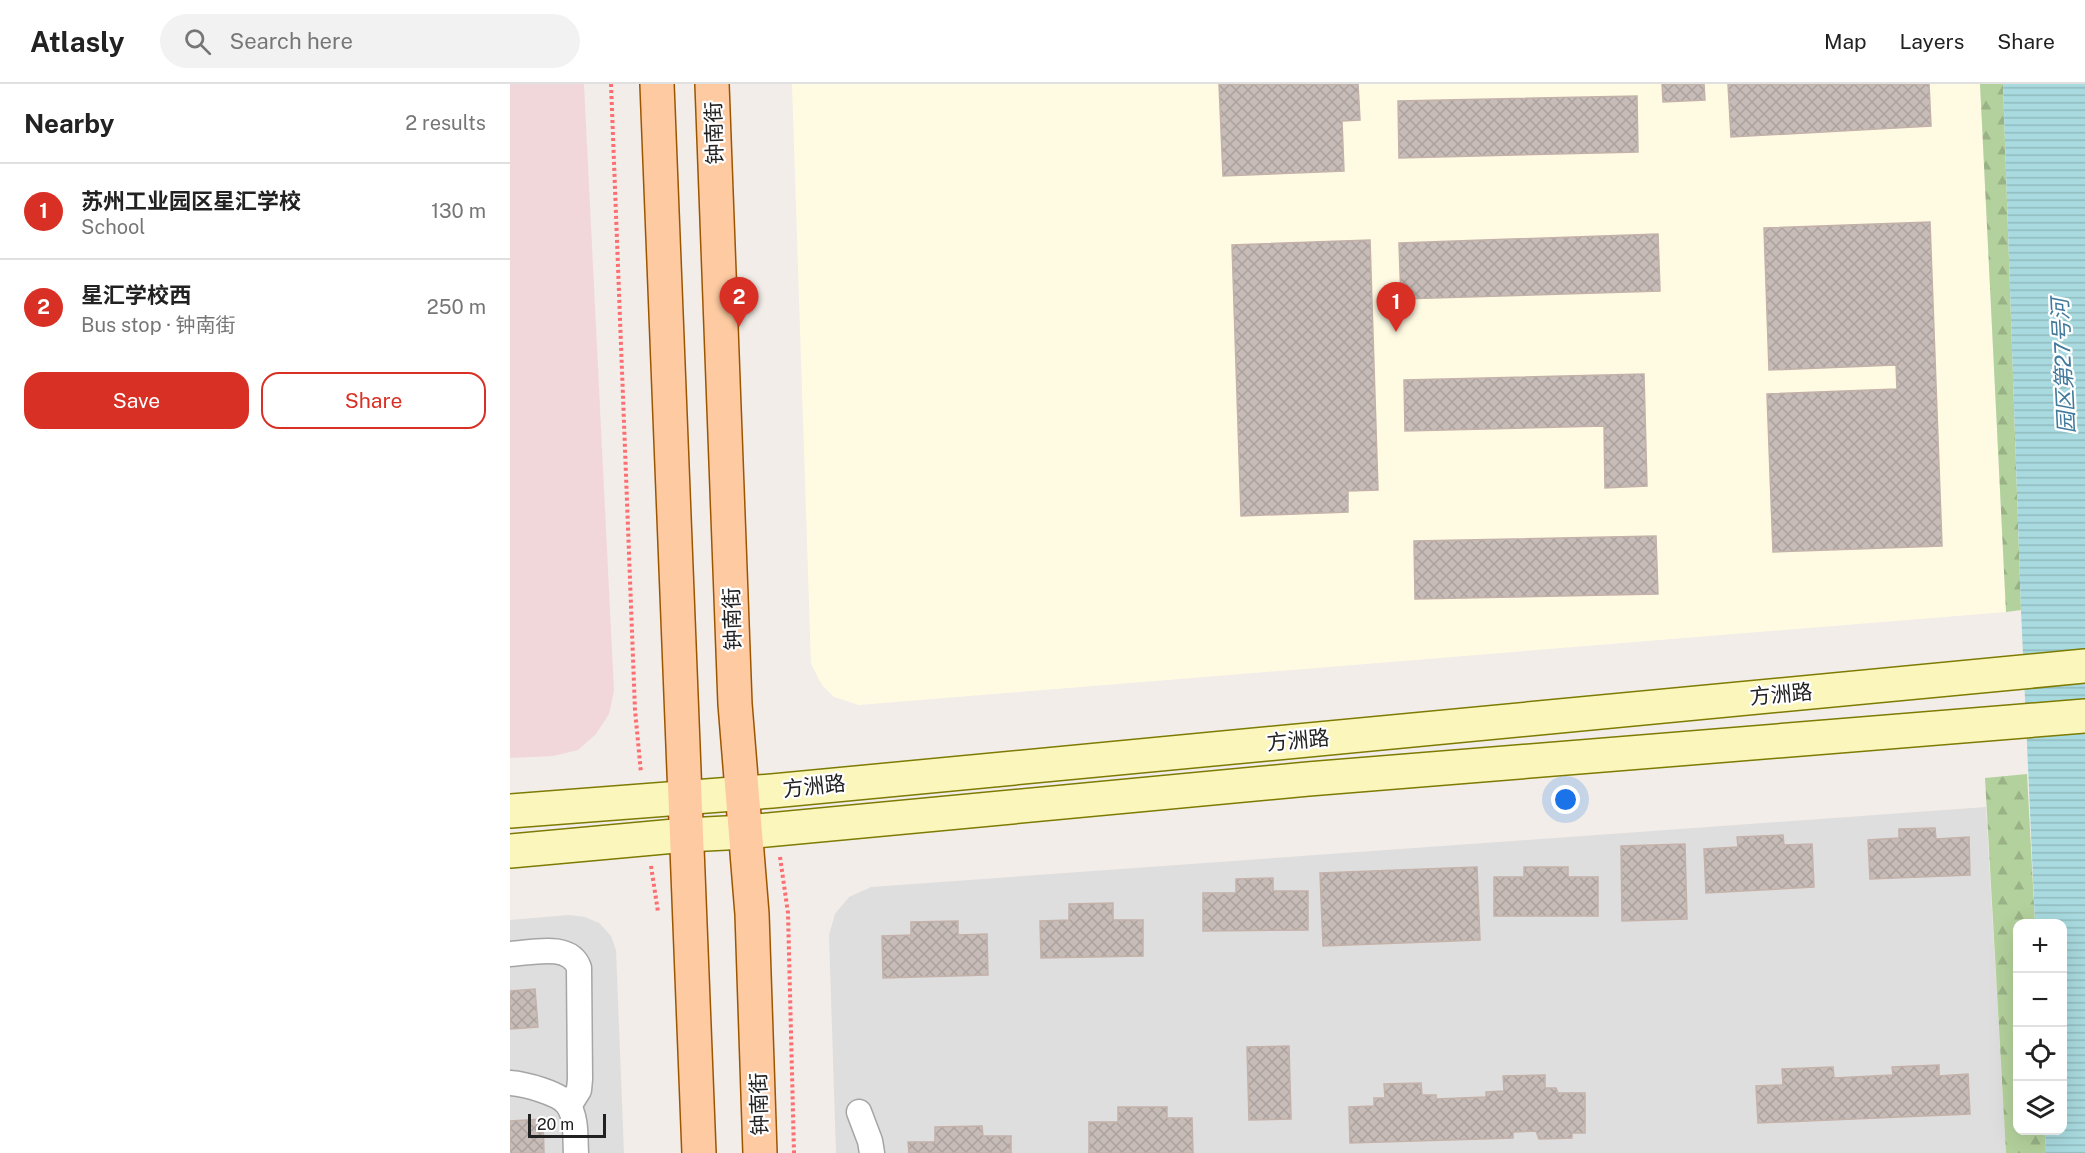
<!DOCTYPE html>
<meta charset="utf-8">
<style>
:root{--surface:#fff;--page:#f2f2f2;--text:#222;--muted:#767676;--line:#e0e0e0;--accent:#d93025}
body{margin:0;font-family:"Public Sans","Noto Sans SC",sans-serif;background:var(--page);color:var(--text)}
.controls{position:absolute;right:18px;bottom:18px;display:grid;overflow:hidden;border-radius:12px;box-shadow:0 6px 24px #0002}
.controls button{width:54px;height:54px;display:grid;place-items:center;padding:0;border:0;border-bottom:2px solid var(--line);background:var(--surface);color:var(--text);font:30px sans-serif}
.scale{position:absolute;left:18px;bottom:15px;width:78px;box-sizing:border-box;padding-left:6px;border:3px solid #212121;border-top:0;font-size:16px;line-height:21px;white-space:nowrap;color:#212121;-webkit-text-stroke:4px #fff;paint-order:stroke}
.you{position:absolute;left:1056px;top:716px;width:21px;height:21px;margin:-15px;border:4px solid #fff;border-radius:50%;background:#1a73e8;box-shadow:0 0 0 9px #1a73e833}
.badge{display:grid;place-items:center;width:39px;height:39px;border-radius:50%;background:var(--accent);color:#fff;font-size:20px;font-weight:700}
.pin{position:absolute;translate:-50% -50px;filter:drop-shadow(0 2px 3px #0008)}
.pin::after{content:'';position:absolute;top:32px;width:21px;height:18px;background:inherit;clip-path:polygon(0 0,100% 0,50% 100%)}
.list{margin:0;padding:0;list-style:none}
h2{display:flex;justify-content:space-between;align-items:center;height:78px;margin:0;padding:0 24px;font-size:26px}
h2 small{font-size:20px;font-weight:400;color:var(--muted)}
.list li{display:grid;grid-template-columns:39px 1fr auto;gap:18px;align-items:center;box-sizing:border-box;height:96px;padding:0 24px;border-top:2px solid var(--line)}
.list b{display:block;font-size:22px;white-space:nowrap}
.list p{margin:0;font-size:20px;white-space:nowrap;color:var(--muted)}
.list em{font-size:20px;font-style:normal;color:var(--muted)}
.actions{display:flex;gap:12px;padding:18px 24px}
.actions a{flex:1;padding:14px 0;border:2px solid var(--accent);border-radius:18px;text-align:center;font-size:21px;color:var(--accent)}
.actions .main{background:var(--accent);color:#fff}
.icon{flex:none;width:33px;height:33px;fill:none;stroke:currentColor;stroke-width:2;stroke-linecap:round;stroke-linejoin:round}
.map{position:relative;flex:none;width:1575px;height:1069px;overflow:hidden}
header{display:flex;align-items:center;gap:36px;box-sizing:border-box;height:84px;padding:0 30px;background:var(--surface);border-bottom:2px solid var(--line)}
header strong{font-size:28px}
nav{display:flex;gap:33px;margin-inline-start:auto;font-size:21px}
.search{width:420px;height:54px;background:var(--page);display:flex;align-items:center;gap:15px;box-sizing:border-box;padding:0 21px;border-radius:33px;color:var(--muted);font-size:22px}
main{display:flex}
aside{flex:1;background:var(--surface)}
.map>svg:first-child{display:block}
.residential{fill:#dfdede}
.commercial{fill:#f2d7da}
.education{fill:#fffbe3}
.forest{fill:url(#forest-firs)}
.water{fill:url(#water-rules)}
.building{fill:url(#building-cross-hatch);stroke:#c4b2aa;stroke-width:1.5}
.lines{fill:none;stroke-linecap:round;stroke-linejoin:round}
.minor-casing{stroke:#a5a5a5;stroke-width:27}
.secondary-casing{stroke:#7d7b03;stroke-width:36}
.primary-casing{stroke:#9e5500;stroke-width:36}
.path{stroke:#fc6e72;stroke-width:4;stroke-dasharray:3 3;stroke-linecap:butt}
.minor{stroke:#fff;stroke-width:24}
.secondary{stroke:#fbf6bc;stroke-width:33}
.primary{stroke:#fdcaa1;stroke-width:33}
.labels{text-anchor:middle;dominant-baseline:central;stroke-width:4.5;stroke-linejoin:round;paint-order:stroke}
.street-label{font-size:21px;fill:#212121;stroke:#fff}
.water-label{font-size:22px;font-style:italic;fill:#417a9c;stroke:#fff}
</style>
<header>
<strong>Atlasly</strong>
<div class="search"><svg class="icon" aria-label="search" viewBox="0 0 24 24"><circle cx="10" cy="10" r="6"/><path d="M15 15l6 6"/></svg>Search here</div>
<nav><a>Map</a><a>Layers</a><a>Share</a></nav>
</header>
<main>
<aside>
<h2>Nearby<small>2 results</small></h2>
<ul class="list">
<li><span class="badge">1</span><div><b>苏州工业园区星汇学校</b><p>School</p></div><em>130 m</em></li>
<li><span class="badge">2</span><div><b>星汇学校西</b><p>Bus stop · 钟南街</p></div><em>250 m</em></li>
</ul>
<div class="actions"><a class="main">Save</a><a>Share</a></div>
</aside>
<div class="map">
<svg width="1575" height="1069" viewBox="0 0 1575 1069">
<defs>
<pattern id="forest-firs" width="22" height="20" patternUnits="userSpaceOnUse" patternTransform="scale(1.5)"><rect width="22" height="20" fill="#b3d19c"/><path d="M5 1l3.5 6h-7zM16 11l3.5 6h-7z" fill="#9ab386"/></pattern>
<pattern id="water-rules" width="6" height="5" patternUnits="userSpaceOnUse" patternTransform="scale(1.5)"><rect width="6" height="5" fill="#a8dadf"/><path d="M0 2.5h6" fill="none" stroke="#90bbbf"/></pattern>
<pattern id="building-cross-hatch" width="8" height="8" patternUnits="userSpaceOnUse" patternTransform="scale(1.5)"><rect width="8" height="8" fill="#c7bcb7"/><path d="M0 0l8 8M0 8l8-8" fill="none" stroke="#aba19d"/></pattern>
</defs>
<rect width="100%" height="100%" fill="#f2ede8"/>
<g class="residential">
<path d="M1476,723L1496,1069H326L319,851L325,830L339,813L361,803Z"/>
<path d="M59,831L75,833L89,839L101,852L106,866L114,1069H0V836Z"/>
</g>
<path class="commercial" d="M0,0H74L104,607L99,630L86,650L68,666L43,672L0,674Z"/>
<path class="education" d="M282,0H1470L1496,528L349,621L324,613L312,601L301,580Z"/>
<g class="forest">
<path d="M1470,0H1493L1511,526L1496,528Z"/>
<path d="M1517,690L1525,839L1508,840V1046L1535,1047L1536,1069H1496L1475,694Z"/>
</g>
<path class="water" d="M1493,0H1575V1069H1536L1535,1047L1552,1046V840L1525,839L1511,526Z"/>
<g class="building">
<path d="M709,0H848L850,36L832,37L834,87L713,92Z"/>
<path d="M1152,0H1194L1195,16L1153,18Z"/>
<path d="M1218,0H1419L1421,42L1221,53Z"/>
<path d="M1127,12L1128,68L889,74L888,17Z"/>
<path d="M1420,138L1432,462L1263,468L1257,310L1387,305L1386,281L1259,286L1254,144Z"/>
<path d="M1148,150L1150,207L891,215L889,159Z"/>
<path d="M860,156L868,406L838,407V428L731,432L722,161Z"/>
<path d="M1134,290L1137,402L1095,404L1094,342L895,347L894,296Z"/>
<path d="M1146,452L1148,510L905,515L904,457Z"/>
<path d="M1425,744L1426,755L1459,753L1460,791L1360,795L1358,756L1389,754V745Z"/>
<path d="M1273,751L1274,761L1302,760L1304,803L1196,809L1194,765L1228,763L1227,753Z"/>
<path d="M1175,760L1177,835L1112,837L1111,762Z"/>
<path d="M967,783L970,856L813,862L810,789Z"/>
<path d="M1014,783H1058V793H1088V832H984V793H1014Z"/>
<path d="M763,794V807H798V846L693,847V809H726V795Z"/>
<path d="M603,819V836H633V872L531,874L530,837L559,836V820Z"/>
<path d="M448,837V851L477,850L478,891L373,894L372,852L401,851V838Z"/>
<path d="M25,905L28,943L0,945V907Z"/>
<path d="M779,962L781,1035L739,1036L737,963Z"/>
<path d="M1429,981V992L1458,990L1460,1030L1248,1039L1246,1002L1273,1001L1272,985L1323,983L1324,994L1383,991L1382,983Z"/>
<path d="M1035,991V1004H1046L1048,1009H1075V1049H1062V1054L1029,1055L1026,1047L1003,1048V1054L840,1059L839,1023L864,1022V1014H875L874,1000L911,999L912,1011H926V1015L976,1013V1008L994,1007L993,992Z"/>
<path d="M608,1023H657V1034H682L683,1069H579V1038H608Z"/>
<path d="M33,1035L34,1069H0V1037Z"/>
<path d="M472,1042L473,1052H501V1069H399L398,1058H425V1043Z"/>
</g>
<g class="lines">
<defs>
<g id="minor">
<path d="M0,870C21,869 60,858 69,884L70,995L69,1006L59,1022"/>
<path d="M0,999C14,1000 50,1009 58,1021C67,1034 65,1054 66,1069"/>
<path d="M349,1028L360,1057L362,1069"/>
</g>
<g id="secondary">
<path d="M0,727L262,707L1575,582"/>
<path d="M0,767L176,751L236,748L798,695L1575,632"/>
</g>
<g id="primary">
<path d="M147,0L189,1069"/>
<path d="M202,0L225,620L242,830L250,1069"/>
</g>
</defs>
<use href="#minor" class="minor-casing"/>
<use href="#secondary" class="secondary-casing"/>
<use href="#primary" class="primary-casing"/>
<g class="path">
<path d="M101,0L125,626L131,689"/>
<path d="M270,773L278,829L284,1069"/>
<path d="M141,782L148,828"/>
</g>
<use href="#minor" class="minor"/>
<use href="#secondary" class="secondary"/>
<use href="#primary" class="primary"/>
</g>
<g class="labels">
<g class="street-label">
<text transform="translate(204 49) rotate(-92)">钟南街</text>
<text transform="translate(222 535) rotate(-92)">钟南街</text>
<text transform="translate(1271 610) rotate(-5)">方洲路</text>
<text transform="translate(788 656) rotate(-5)">方洲路</text>
<text transform="translate(304 702) rotate(-6)">方洲路</text>
<text transform="translate(249 1020) rotate(-92)">钟南街</text>
</g>
<g class="water-label">
<text transform="translate(1553 282) rotate(-93)">园区第27号河</text>
</g>
</g>
</svg>
<div class="controls">
<button>+</button>
<button>−</button>
<button><svg class="icon" aria-label="locate" viewBox="0 0 24 24"><circle cx="12" cy="12" r="6"/><path d="M12 2v4M12 18v4M2 12h4M18 12h4"/></svg></button>
<button><svg class="icon" aria-label="layers" viewBox="0 0 24 24"><path d="M12 4l9 5-9 5-9-5zM3 14l9 5 9-5"/></svg></button>
</div>
<div class="scale">20 m</div>
<div class="you"></div>
<div class="pin badge" style="left:886px;top:248px">1</div>
<div class="pin badge" style="left:229px;top:243px">2</div>
</div>
</main>
